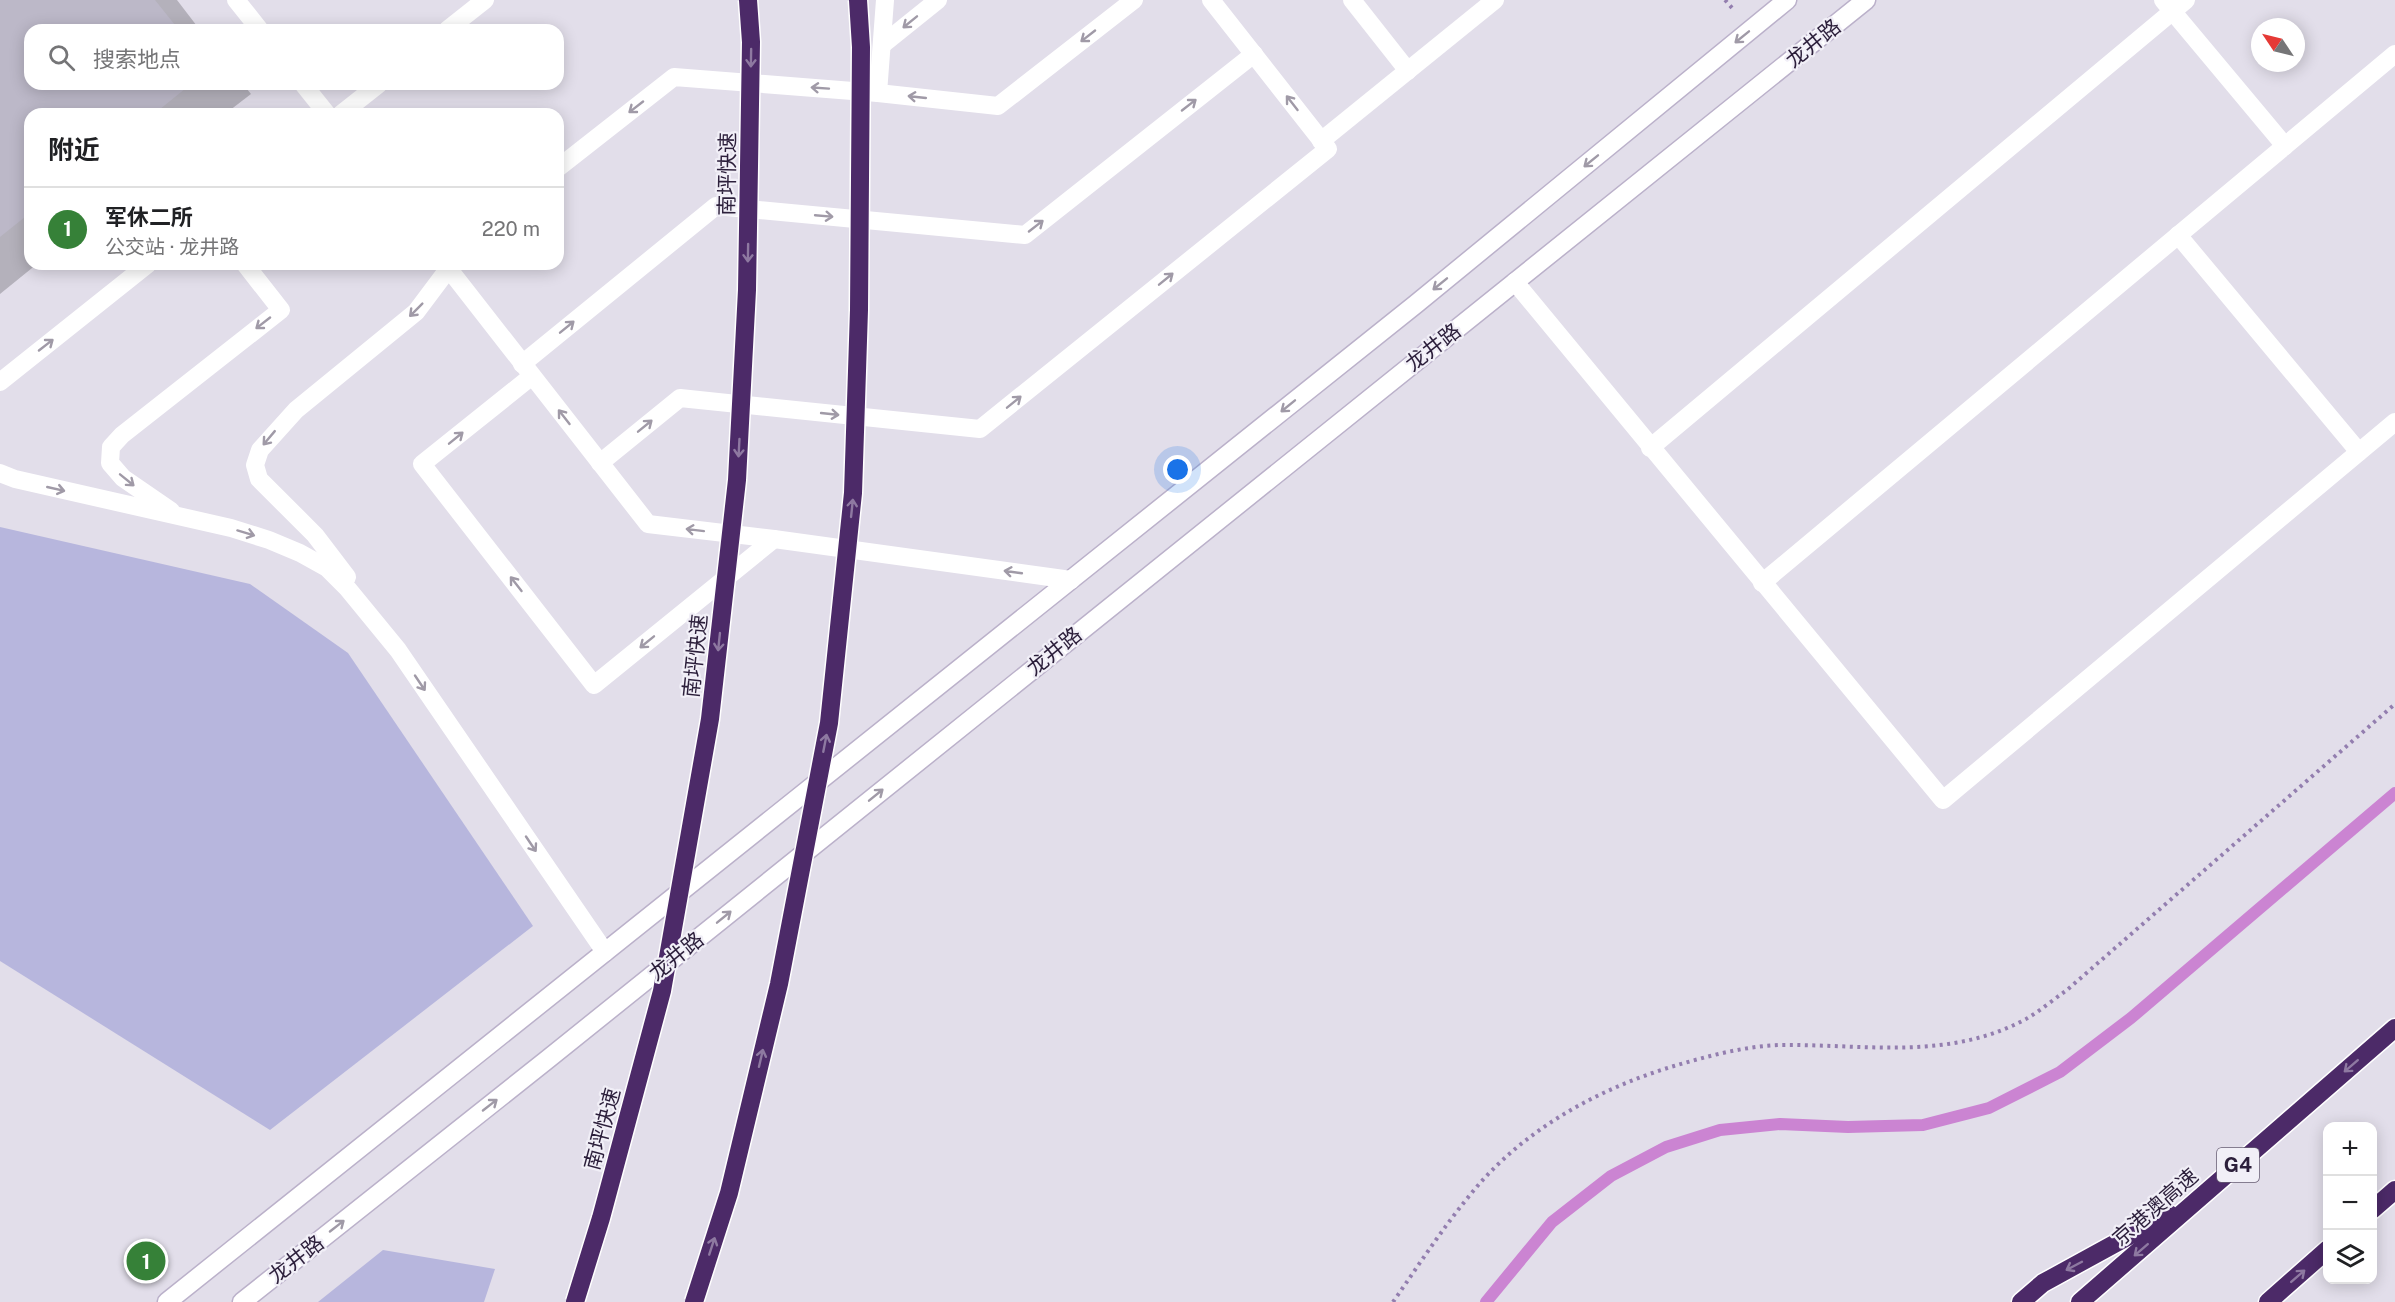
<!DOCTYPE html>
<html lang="zh">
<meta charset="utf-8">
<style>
:root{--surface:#fff;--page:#f6f6f6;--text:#202124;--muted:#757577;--line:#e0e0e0;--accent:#368138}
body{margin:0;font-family:"Public Sans","Noto Sans SC",sans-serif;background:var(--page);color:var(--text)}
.controls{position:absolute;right:18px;bottom:18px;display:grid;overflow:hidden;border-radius:12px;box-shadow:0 3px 15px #0003}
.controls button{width:54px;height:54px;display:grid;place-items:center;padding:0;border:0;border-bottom:2px solid var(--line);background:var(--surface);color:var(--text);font:30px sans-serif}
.compass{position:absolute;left:2251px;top:18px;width:54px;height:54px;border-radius:50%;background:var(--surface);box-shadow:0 3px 15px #0003;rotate:305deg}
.you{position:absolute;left:1178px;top:470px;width:21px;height:21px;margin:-15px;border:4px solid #fff;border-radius:50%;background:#1a73e8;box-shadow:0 0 0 9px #1a73e833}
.badge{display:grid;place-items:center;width:39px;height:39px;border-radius:50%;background:var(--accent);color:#fff;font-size:20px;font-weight:700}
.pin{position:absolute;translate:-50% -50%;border:3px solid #fff;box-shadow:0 2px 6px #0006}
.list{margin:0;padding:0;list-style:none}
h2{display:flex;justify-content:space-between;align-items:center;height:78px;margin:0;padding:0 24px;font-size:26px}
h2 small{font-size:20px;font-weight:400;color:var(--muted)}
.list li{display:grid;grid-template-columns:39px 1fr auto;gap:18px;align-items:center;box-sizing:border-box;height:84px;padding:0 24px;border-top:2px solid var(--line)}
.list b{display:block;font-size:22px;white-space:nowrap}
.list p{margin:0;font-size:20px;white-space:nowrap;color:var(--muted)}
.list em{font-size:20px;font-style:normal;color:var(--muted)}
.icon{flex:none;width:33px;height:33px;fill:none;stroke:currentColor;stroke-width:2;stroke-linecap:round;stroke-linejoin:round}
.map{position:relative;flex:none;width:2395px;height:1302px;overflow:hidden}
.search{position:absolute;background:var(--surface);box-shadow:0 3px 15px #0003;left:24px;top:24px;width:540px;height:66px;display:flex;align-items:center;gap:15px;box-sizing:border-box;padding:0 21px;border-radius:18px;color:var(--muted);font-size:22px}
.panel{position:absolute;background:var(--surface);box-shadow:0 3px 15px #0003;left:24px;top:108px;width:540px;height:162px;border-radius:18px}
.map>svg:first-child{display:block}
.green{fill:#b7b6dd}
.shadow{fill:#0003}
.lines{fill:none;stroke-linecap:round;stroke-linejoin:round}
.stream{stroke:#cb84d2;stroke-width:12}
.building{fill:#bcb8c8}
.secondary-casing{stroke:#bbb1ca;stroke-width:21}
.highway-casing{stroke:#fff;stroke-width:21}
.path{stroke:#937eaf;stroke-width:4;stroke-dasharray:3 4.5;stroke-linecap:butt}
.lane{stroke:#fff;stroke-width:18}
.secondary{stroke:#fff;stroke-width:18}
.highway{stroke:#4c2a68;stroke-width:18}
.highway-bridge-casing{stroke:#fff;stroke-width:21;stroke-linecap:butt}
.highway-bridge{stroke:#4c2a68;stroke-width:18}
.oneway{stroke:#a09aa7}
.oneway2{stroke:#8e79a1}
.labels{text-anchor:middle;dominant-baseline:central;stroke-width:4.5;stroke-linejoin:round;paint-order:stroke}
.shield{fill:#f1eff7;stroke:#675d73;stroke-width:1.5}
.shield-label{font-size:20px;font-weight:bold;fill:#2c1f3b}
.street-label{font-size:21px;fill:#2c1f3b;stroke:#f1eff7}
</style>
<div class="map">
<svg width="2395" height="1302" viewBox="0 0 2395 1302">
<rect width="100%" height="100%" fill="#e2deea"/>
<g class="green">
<path d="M0,527L250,584L348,653L533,926L270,1130L0,961Z"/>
<path d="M383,1250L495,1269L484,1302H318Z"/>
</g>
<path class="shadow" d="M0,0H177L200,30H30V84H243L251,94L225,114H30V264H37L0,294Z"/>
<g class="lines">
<path class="stream" d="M1486,1302L1552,1222L1611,1176L1666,1147L1720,1130L1780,1124L1848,1127L1923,1125L1989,1108L2060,1072L2131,1018L2395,793"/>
</g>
<path class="building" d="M0,0H155L179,30H30V84H191L154,114H30V213L0,237Z"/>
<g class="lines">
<defs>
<g id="secondary">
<path d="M167,1302L1416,304L1787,0"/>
<path d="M242,1302L548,1059L1866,0"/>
</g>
<g id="highway">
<path d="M2372,1210L2395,1190"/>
<path d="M2021,1302L2043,1283L2169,1214"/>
<path d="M2080,1302L2395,1028"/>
<path d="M2268,1302L2328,1249"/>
</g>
</defs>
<use href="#secondary" class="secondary-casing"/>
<use href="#highway" class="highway-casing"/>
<g class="path">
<path d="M1725,0L1733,9"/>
<path d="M1393,1302C1418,1266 1442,1229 1470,1195C1521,1131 1597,1089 1674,1066C1708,1056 1745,1046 1781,1045C1866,1044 1948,1061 2026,1019C2040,1011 2054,999 2067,990L2395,704"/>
</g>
<g class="lane">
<path d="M236,0L260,30"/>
<path d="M1352,0L1408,71"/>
<path d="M2163,0L2285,146"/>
<path d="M447,30L485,0"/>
<path d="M882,45L938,0"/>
<path d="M303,84L327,114"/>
<path d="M878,93L885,0"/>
<path d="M341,114L379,84"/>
<path d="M1321,141L1495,0"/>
<path d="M558,168L674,77L878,93L998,106L1134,0"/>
<path d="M2178,235L2359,452"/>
<path d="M445,264L648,524L774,539L1071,580"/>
<path d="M1515,282L1943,800L2395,422"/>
<path d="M522,364L716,206L1025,235L1254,54"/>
<path d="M532,376L422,464L594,685L774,539"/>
<path d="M0,382L148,264"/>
<path d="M1650,448L2186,0"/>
<path d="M600,463L680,398L980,429L1328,149L1211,0"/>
<path d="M0,473L15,479L231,528L269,540L300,553L327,568L348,589L398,650L605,952"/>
<path d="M171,511L123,478L110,463L111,447L122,435L281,310L245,264"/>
<path d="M347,577L315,535L259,479L255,465L260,450L296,410L416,312L452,264"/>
<path d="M1762,583L2395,54"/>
</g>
<use href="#secondary" class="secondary"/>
<use href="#highway" class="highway"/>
<defs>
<g id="highway-bridge">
<path d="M575,1302L601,1218L662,991L710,719L737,480L747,290L751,42L748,0"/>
<path d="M694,1302L729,1193L779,984L829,723L853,493L859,310L861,47L858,0"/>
</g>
</defs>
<use href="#highway-bridge" class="highway-bridge-casing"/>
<use href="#highway-bridge" class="highway-bridge"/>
</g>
<defs><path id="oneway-shaft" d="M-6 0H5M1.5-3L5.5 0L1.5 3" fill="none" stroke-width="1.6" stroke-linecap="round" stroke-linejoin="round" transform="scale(1.5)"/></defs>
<g class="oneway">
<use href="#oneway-shaft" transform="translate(910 22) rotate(141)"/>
<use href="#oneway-shaft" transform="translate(1088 36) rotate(142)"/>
<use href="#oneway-shaft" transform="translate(1742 37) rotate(141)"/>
<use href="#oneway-shaft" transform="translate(820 88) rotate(-176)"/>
<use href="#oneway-shaft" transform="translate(917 97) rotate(-174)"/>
<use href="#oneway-shaft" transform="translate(1292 103) rotate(-128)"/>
<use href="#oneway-shaft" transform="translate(1189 105) rotate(-38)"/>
<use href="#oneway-shaft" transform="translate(636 107) rotate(142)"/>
<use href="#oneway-shaft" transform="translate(1591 161) rotate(141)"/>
<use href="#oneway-shaft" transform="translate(824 216) rotate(5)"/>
<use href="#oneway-shaft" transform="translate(1036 226) rotate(-38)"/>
<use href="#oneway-shaft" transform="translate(1166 279) rotate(-39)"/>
<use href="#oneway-shaft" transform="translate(1440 284) rotate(141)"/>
<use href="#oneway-shaft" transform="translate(416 310) rotate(135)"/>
<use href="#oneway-shaft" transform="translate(263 323) rotate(142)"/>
<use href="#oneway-shaft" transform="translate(567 327) rotate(-39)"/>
<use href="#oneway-shaft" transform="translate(46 345) rotate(-38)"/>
<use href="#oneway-shaft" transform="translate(1014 402) rotate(-39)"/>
<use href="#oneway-shaft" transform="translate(1288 406) rotate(141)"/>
<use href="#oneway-shaft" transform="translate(830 414) rotate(6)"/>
<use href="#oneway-shaft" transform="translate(564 417) rotate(-128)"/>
<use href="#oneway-shaft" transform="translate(645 426) rotate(-39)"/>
<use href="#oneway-shaft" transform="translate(269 438) rotate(130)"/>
<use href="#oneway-shaft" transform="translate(456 438) rotate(-39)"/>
<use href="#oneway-shaft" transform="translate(127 480) rotate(39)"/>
<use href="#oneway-shaft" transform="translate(56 489) rotate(13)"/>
<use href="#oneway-shaft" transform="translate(695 530) rotate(-173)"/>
<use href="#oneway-shaft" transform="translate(246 533) rotate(17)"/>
<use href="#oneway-shaft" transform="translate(1013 572) rotate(-172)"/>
<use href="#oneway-shaft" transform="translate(516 584) rotate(-128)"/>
<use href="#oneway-shaft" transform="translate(647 642) rotate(141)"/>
<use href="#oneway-shaft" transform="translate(420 683) rotate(56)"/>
<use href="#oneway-shaft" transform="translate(876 795) rotate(-39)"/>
<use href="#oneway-shaft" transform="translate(531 844) rotate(56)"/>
<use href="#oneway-shaft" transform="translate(724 917) rotate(-39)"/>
<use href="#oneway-shaft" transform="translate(490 1105) rotate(-38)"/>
<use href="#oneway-shaft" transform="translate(337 1226) rotate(-38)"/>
</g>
<g class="oneway2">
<use href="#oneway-shaft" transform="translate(751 58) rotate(91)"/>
<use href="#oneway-shaft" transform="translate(748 253) rotate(91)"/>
<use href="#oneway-shaft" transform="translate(739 448) rotate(93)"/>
<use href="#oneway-shaft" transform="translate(852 508) rotate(-84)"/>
<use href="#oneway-shaft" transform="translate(719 642) rotate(96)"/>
<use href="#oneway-shaft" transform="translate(825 743) rotate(-79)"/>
<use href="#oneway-shaft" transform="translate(761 1058) rotate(-77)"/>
<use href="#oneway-shaft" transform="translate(2351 1066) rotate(139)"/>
<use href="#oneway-shaft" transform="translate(712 1246) rotate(-72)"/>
<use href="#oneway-shaft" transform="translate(2141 1250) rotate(139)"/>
<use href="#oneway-shaft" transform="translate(2074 1266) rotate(152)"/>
<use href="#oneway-shaft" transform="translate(2298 1276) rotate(-41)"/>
</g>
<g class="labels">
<rect class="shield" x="2217" y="1148" width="42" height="34" rx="4.5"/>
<g class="shield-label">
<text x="2238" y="1165">G4</text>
</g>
<g class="street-label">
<text transform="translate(1813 43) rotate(-39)">龙井路</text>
<text transform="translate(727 174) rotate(-89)">南坪快速</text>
<text transform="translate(1433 347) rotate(-38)">龙井路</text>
<text transform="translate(1054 651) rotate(-39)">龙井路</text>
<text transform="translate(695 656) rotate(-84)">南坪快速</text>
<text transform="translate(676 956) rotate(-39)">龙井路</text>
<text transform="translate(602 1129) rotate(-75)">南坪快速</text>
<text transform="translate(2155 1207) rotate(-41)">京港澳高速</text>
<text transform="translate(296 1259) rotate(-38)">龙井路</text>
</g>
</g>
</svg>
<div class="controls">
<button>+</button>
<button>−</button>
<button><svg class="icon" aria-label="layers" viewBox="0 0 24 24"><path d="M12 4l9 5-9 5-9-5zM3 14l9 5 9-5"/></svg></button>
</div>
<svg class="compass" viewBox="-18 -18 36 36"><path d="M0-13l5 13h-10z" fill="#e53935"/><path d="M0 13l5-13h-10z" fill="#757577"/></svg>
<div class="you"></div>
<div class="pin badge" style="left:146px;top:1261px">1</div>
<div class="search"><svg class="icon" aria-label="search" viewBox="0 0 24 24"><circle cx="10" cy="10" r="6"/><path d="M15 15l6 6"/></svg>搜索地点</div>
<section class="panel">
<h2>附近<small></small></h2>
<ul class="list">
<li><span class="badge">1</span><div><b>军休二所</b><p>公交站 · 龙井路</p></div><em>220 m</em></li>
</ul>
</section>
</div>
